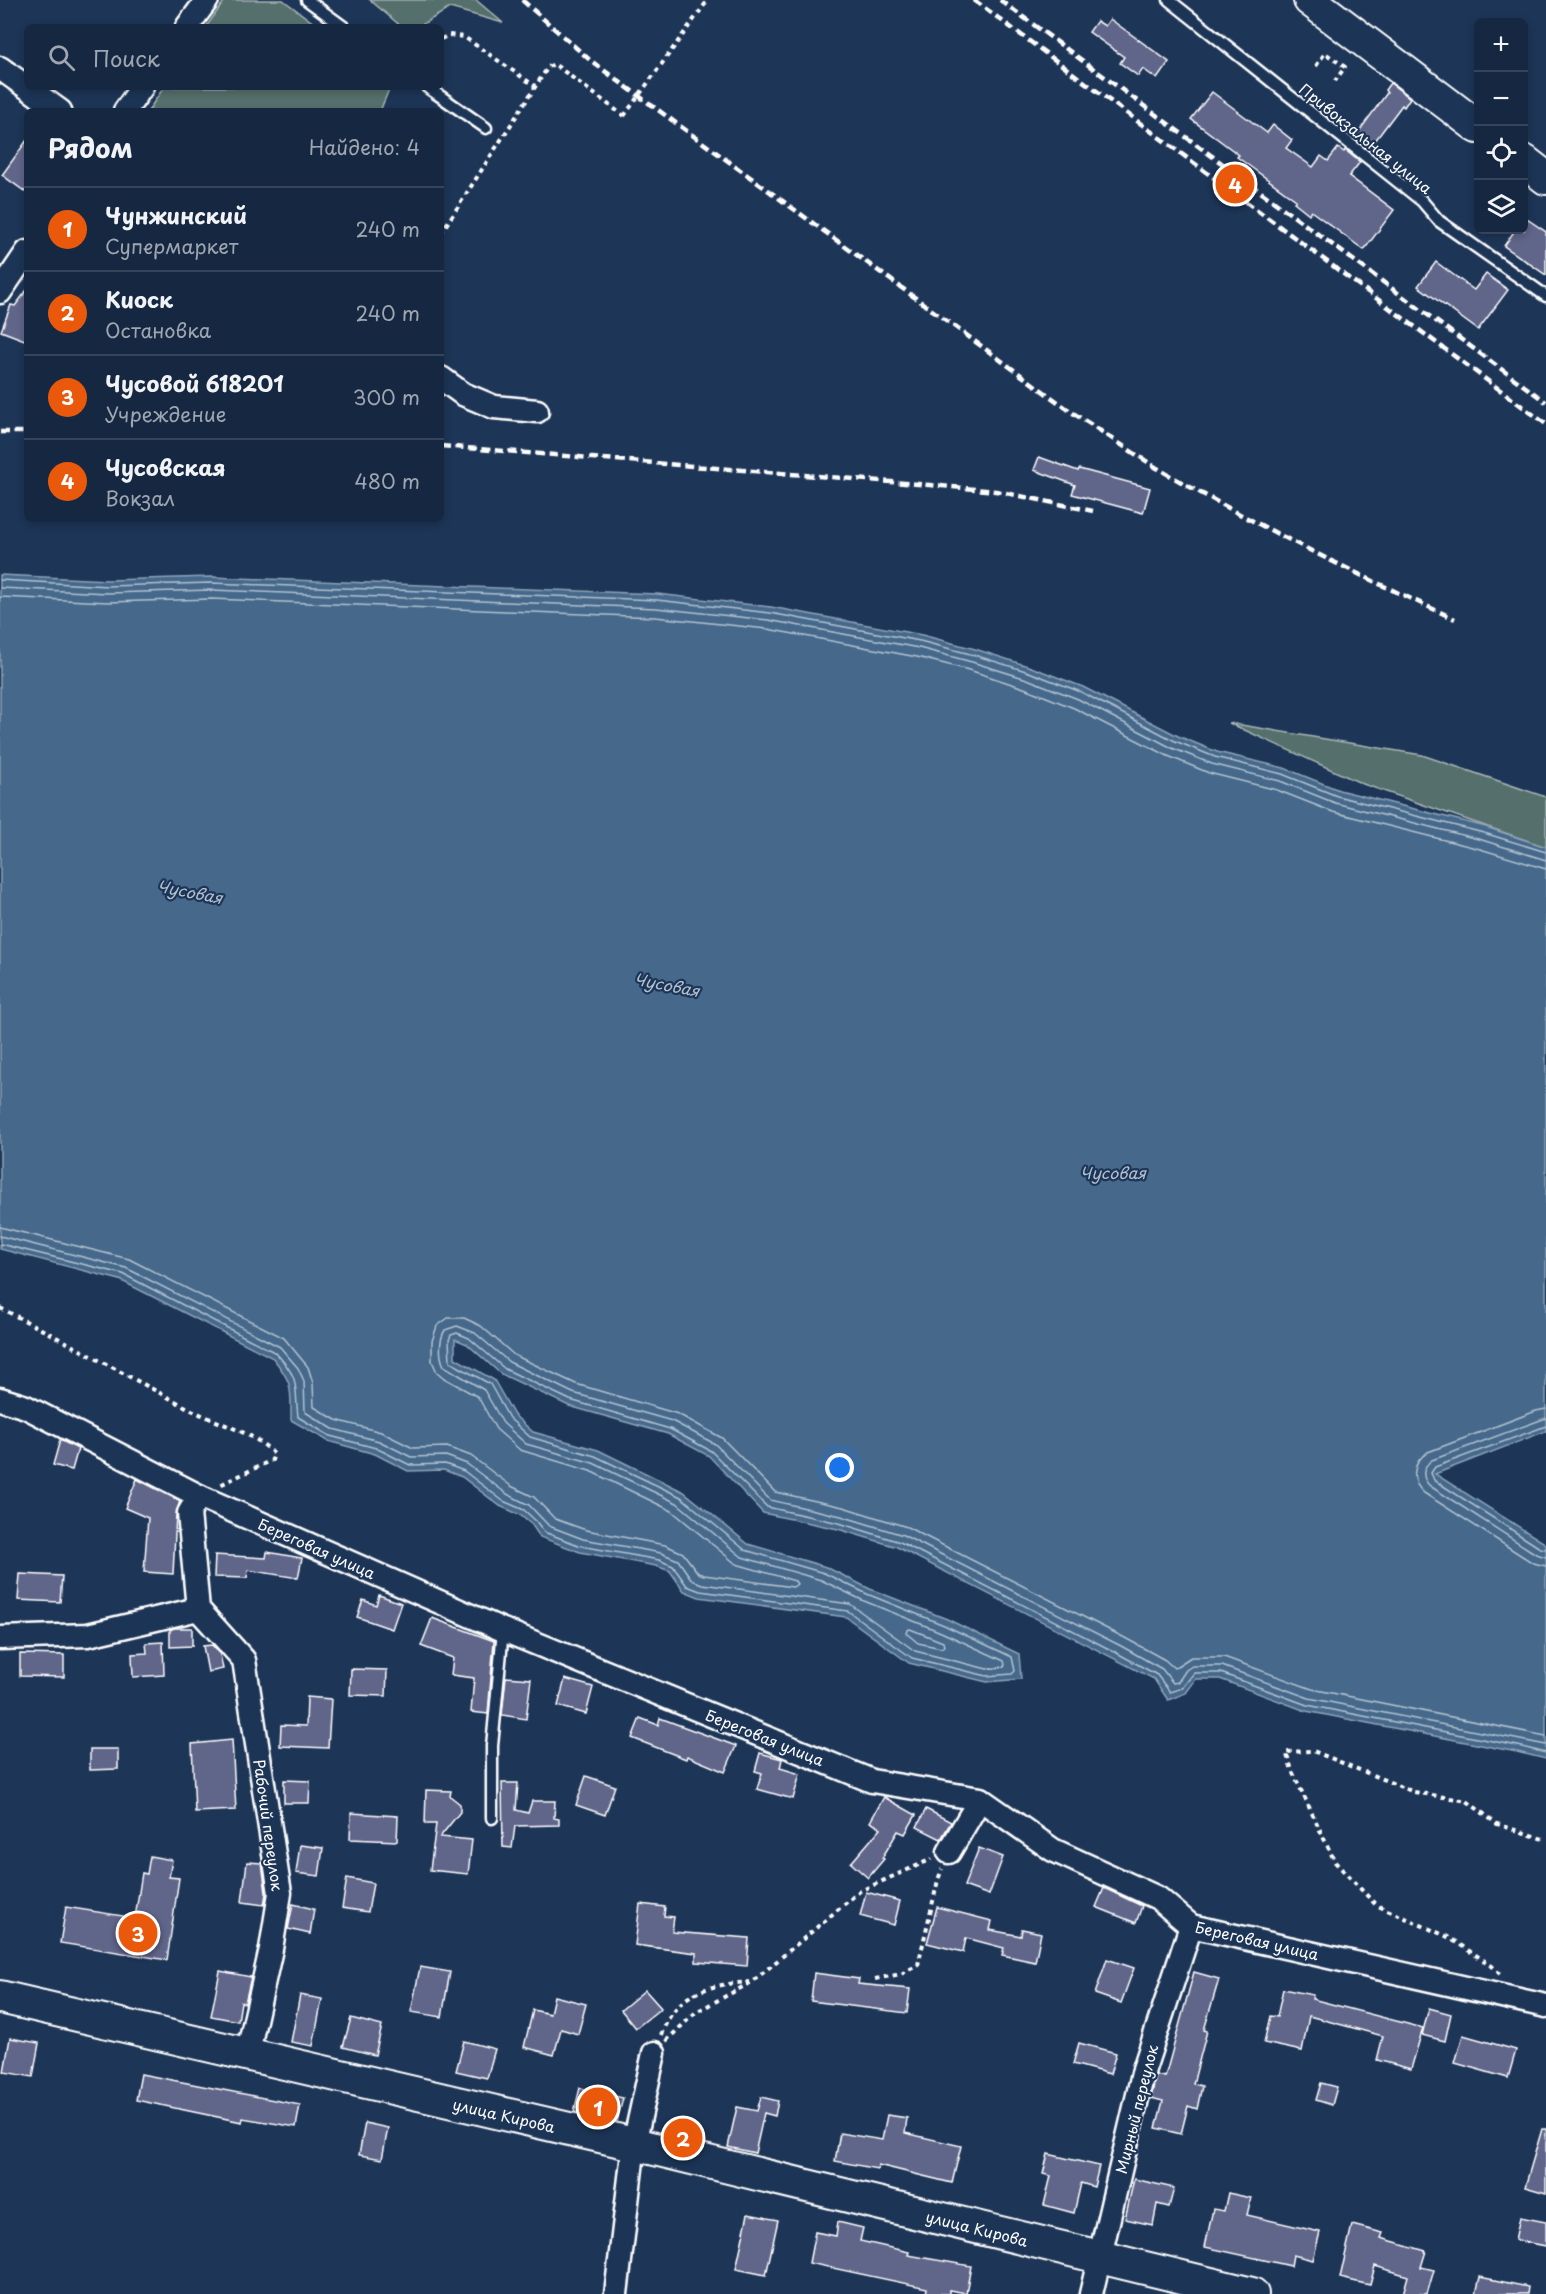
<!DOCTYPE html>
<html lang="ru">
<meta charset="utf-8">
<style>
:root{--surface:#162841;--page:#23344c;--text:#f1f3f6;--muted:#9ea6b1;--line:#35445a;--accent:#ea580c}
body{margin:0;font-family:"Playpen Sans",sans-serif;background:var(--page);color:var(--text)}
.controls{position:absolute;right:18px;top:18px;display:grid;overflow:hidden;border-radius:9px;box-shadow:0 3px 9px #0003}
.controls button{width:54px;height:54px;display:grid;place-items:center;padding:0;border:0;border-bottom:2px solid var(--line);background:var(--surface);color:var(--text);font:30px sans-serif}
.you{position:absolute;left:840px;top:1468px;width:21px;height:21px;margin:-15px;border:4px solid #fff;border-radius:50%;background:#1a73e8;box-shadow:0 0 0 9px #1a73e833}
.badge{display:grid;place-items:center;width:39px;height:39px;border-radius:50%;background:var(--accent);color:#fff;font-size:20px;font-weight:700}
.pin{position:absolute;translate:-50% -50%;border:3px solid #fff;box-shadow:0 2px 6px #0006}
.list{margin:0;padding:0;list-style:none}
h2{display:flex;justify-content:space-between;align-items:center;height:78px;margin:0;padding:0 24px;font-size:26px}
h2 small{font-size:20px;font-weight:400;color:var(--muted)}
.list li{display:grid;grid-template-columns:39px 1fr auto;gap:18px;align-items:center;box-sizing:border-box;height:84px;padding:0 24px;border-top:2px solid var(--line)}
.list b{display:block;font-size:22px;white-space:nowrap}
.list p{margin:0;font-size:20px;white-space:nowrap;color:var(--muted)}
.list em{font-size:20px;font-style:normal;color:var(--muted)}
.icon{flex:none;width:33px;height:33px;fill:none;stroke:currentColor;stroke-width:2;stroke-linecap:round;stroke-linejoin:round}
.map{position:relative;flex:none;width:1546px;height:2294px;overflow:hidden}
.search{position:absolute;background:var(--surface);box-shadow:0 3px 9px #0003;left:24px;top:24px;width:420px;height:66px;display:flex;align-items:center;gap:15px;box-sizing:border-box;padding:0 21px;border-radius:9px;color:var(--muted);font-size:22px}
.panel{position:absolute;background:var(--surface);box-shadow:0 3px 9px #0003;left:24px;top:108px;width:420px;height:414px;border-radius:9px}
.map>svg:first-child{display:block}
.green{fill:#546f6c;stroke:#aab7b6;stroke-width:1.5}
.water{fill:#44688b;stroke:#8fa4b9;stroke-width:1.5}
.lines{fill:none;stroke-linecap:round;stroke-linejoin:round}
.shore{stroke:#b4c3d1;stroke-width:1.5}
.building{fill:#61658a;stroke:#fff;stroke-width:1.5}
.lane-casing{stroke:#fff;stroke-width:15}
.street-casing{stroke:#fff;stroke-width:27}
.secondary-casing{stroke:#fff;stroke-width:36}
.path{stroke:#fff;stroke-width:4;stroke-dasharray:4.5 4.5;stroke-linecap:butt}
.lane{stroke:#1d3557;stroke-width:10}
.street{stroke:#1d3557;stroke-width:22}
.secondary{stroke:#1d3557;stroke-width:32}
.rail{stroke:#fff;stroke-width:4.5;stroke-dasharray:9 4.5;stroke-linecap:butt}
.path-bridge{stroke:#fff;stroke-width:4;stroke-dasharray:4.5 4.5;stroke-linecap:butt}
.labels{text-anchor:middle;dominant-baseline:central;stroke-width:4.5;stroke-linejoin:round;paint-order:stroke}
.street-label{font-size:15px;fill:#fff;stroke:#1d3557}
.water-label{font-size:16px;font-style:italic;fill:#b4c3d1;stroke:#1d3557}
</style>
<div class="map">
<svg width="1546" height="2294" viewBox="0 0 1546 2294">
<rect width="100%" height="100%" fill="#1d3557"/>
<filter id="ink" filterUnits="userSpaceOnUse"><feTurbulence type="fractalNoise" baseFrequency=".0167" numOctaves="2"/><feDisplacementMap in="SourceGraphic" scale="12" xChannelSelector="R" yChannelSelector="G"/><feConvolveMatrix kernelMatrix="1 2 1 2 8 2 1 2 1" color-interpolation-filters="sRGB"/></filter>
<g filter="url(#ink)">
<g class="green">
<path d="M225,0H283L319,27H206Z"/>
<path d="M370,0H476L503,23L450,8L418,27H402Z"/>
<path d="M164,87H390L380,111H148Z"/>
<path d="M1229,723L1422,755L1546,797V847L1363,784Z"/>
</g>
<path class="water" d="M0,575L108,580L211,577L657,594L771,607L922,635L975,649L1031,667L1083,687L1178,736L1217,752L1284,768L1339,790L1486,827L1546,847V1431L1435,1474L1546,1544V1759L1517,1752L1306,1711L1220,1679H1196L1186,1693L1168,1700L1154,1679L897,1547L838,1529L763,1513L709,1456L668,1434L569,1406L501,1374L467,1344L455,1339V1358L494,1380L514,1415L533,1432L598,1450L684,1492L748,1544L826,1567L870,1589L947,1619L1019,1654L1021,1679L987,1682L909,1663L846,1617L699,1597L684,1591L670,1571L656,1566L580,1552L540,1537L532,1525L520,1515L500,1506L462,1477L444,1470L408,1471L375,1454L328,1441L291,1420C291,1388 293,1383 273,1358L120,1280L0,1249Z"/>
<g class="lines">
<g class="shore">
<path d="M0,580L108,586L211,583L657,600L770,613L920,641L974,655L1029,672L1081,692L1175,741L1215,757L1282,774L1337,796L1484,833L1546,852"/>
<path d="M0,588L108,593L211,590L656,608L768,620L919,648L972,662L1027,679L1078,699L1172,748L1212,764L1280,781L1335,803L1482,840L1546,860"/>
<path d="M0,597L108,602L211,599L655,617L767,629L917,657L969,670L1024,688L1074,708L1168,756L1209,773L1277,790L1333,812L1480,849L1546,869"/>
<path d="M0,1227L129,1259L284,1338L308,1367L313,1383L314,1407L336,1420L381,1432L413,1448L447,1447L471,1456L511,1486L534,1497L555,1519L586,1530L665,1545L683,1553L698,1573L704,1575L793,1587L797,1584L795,1581L736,1564L672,1511L590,1471L520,1450L496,1429L478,1397L444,1378L437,1372L432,1361V1341L437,1326L448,1318H464L481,1326L514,1355L576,1384L678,1414L722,1438L775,1492L843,1507L907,1527L1125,1638L1165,1660L1174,1668L1191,1657H1224L1312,1689L1546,1736"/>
<path d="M0,1236L126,1268L280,1347L298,1368L304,1381L305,1412L333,1429L379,1441L411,1457L446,1456L467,1464L507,1494L529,1505L549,1526L583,1539L661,1553L678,1560L692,1580L702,1584L850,1604L915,1651L987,1669L1003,1667L1005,1665L1004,1661L941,1632L864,1601L821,1580L742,1557L677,1503L593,1463L526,1444L503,1423L484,1390L444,1366C439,1356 439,1340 445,1330L457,1326L475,1333L509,1362L573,1393L672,1421L715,1444L770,1500L841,1516L903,1535L1121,1646L1162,1669L1173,1683L1178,1682L1186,1670L1192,1666H1222L1309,1698L1546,1745"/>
<path d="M0,1244L123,1274L276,1353C301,1381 294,1382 298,1417L330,1436L376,1448L410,1465L445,1464L464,1471L503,1501L524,1510L536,1521L544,1532L581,1546L659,1560L673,1566L687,1586L700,1591L848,1611L912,1658L987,1676L1012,1674L1015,1671L1012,1657L944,1625L867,1594L824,1573L745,1550L681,1497L595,1456L530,1437L509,1418L490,1384L450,1362L449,1340L451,1335L457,1333L469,1338L505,1369L570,1400L670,1429L711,1451L767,1507L839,1523L900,1542L1117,1653L1157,1675L1170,1692L1182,1688L1194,1673H1221L1307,1705L1518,1746L1546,1753"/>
<path d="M1546,1409L1536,1411L1428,1452C1412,1462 1410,1481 1424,1493L1533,1563L1546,1566"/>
<path d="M1546,1418L1432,1460C1422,1467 1421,1478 1430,1486L1536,1554L1546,1557"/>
<path d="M1546,1426L1435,1467L1431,1473L1434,1480L1540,1548L1546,1549"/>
<path d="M910,1629L943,1642L944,1646L941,1648L918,1643L906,1633L907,1630Z"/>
</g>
</g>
<g class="building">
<path d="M1110,19L1169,62L1157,79L1143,69L1138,76L1120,63L1124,57L1089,32L1097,21L1105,26Z"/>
<path d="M1390,83L1410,98L1404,107L1402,105L1369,149L1354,138L1387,93L1385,90Z"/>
<path d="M1212,92L1267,133L1273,125L1292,140L1286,148L1313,167L1321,156L1328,161L1338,148L1344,152L1345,150L1360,162L1349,176L1394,210L1364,250L1311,211L1309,214L1294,202L1296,200L1237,157L1239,155L1191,119Z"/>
<path d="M27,140V193L2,175Z"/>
<path d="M1524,217L1546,232V275L1504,246L1515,230H1524Z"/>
<path d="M1436,262L1474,290L1486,274L1508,290L1478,330L1418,286Z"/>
<path d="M27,290V341L1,331L11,305L15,306Z"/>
<path d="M1039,457L1078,471L1079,469L1150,488L1143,513L1072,494L1075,485L1034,470Z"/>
<path d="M60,1440L78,1449L72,1470L53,1465Z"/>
<path d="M137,1479L180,1501L176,1514L173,1574L144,1572L148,1518L125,1508Z"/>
<path d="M267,1552L302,1558L298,1578L248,1570L247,1578L214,1577L215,1555L266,1558Z"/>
<path d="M20,1574L62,1576L60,1602L18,1600Z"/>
<path d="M379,1595L401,1603L392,1629L357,1617L363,1600L376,1605Z"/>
<path d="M432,1618L494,1641L488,1714L471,1712L474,1678L451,1675L453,1658L421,1646Z"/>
<path d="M174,1628H192V1646L170,1647V1630Z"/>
<path d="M163,1642L164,1675L133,1677L132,1654L147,1653L146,1643Z"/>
<path d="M212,1645L220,1654L223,1669L208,1672L203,1646Z"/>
<path d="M20,1654L64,1655V1677L20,1676Z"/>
<path d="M351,1669L387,1670L386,1696L350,1695Z"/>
<path d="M506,1677L531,1679L526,1719L502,1715Z"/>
<path d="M565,1679L593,1687L586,1714L558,1706Z"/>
<path d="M307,1697L331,1699L328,1748L280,1746L281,1725L306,1726Z"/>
<path d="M640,1718L658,1725L660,1718L736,1746L725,1772L687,1756L686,1759L632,1738Z"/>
<path d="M232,1740L236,1810L195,1812L192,1744Z"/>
<path d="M90,1749H118V1769L90,1770Z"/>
<path d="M760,1753L782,1759L780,1768L800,1774L793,1799L757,1789L762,1773L755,1771Z"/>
<path d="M586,1776L615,1786L605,1815L576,1805Z"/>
<path d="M284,1780L310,1781L309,1803H284Z"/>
<path d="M502,1783H518L516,1810L528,1813L532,1801H555L554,1818L559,1819V1825L515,1826L512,1848L503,1847Z"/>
<path d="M426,1790L451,1791L450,1796L460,1804V1812L440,1837L472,1840L468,1874L430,1870L436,1824H425Z"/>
<path d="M884,1797L916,1815L905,1834L898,1831L882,1858L884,1859L868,1878L851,1863L881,1828L870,1822Z"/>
<path d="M926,1809L951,1822L941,1839L917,1827Z"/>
<path d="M351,1813L398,1816L397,1841L350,1839Z"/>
<path d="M300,1845L323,1848L319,1876L296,1873Z"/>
<path d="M979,1848L1003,1857L989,1895L964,1886Z"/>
<path d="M150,1856L172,1860L169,1877L179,1878L167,1960L60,1943L66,1907L135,1918L142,1873L147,1874Z"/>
<path d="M247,1862L262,1863L266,1893L264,1905L242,1902Z"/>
<path d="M347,1878L373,1883L368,1912L342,1908Z"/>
<path d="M1104,1888L1142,1906L1136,1923L1096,1907Z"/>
<path d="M866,1892L900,1901L894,1925L860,1916Z"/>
<path d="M293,1904L314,1909L310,1934L288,1929Z"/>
<path d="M640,1904L665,1907L664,1916L674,1917L672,1932L749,1938L747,1966L696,1962V1953L635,1945Z"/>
<path d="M937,1907L992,1921L990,1930L1021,1936L1022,1929L1041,1933L1035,1962L1002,1955L1004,1948L966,1938L963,1952L927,1943Z"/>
<path d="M1107,1959L1134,1968L1121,2003L1095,1994Z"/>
<path d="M420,1967L450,1972L442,2017L411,2012Z"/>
<path d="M220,1971L251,1977L245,2003L241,2002L238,2021L211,2016Z"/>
<path d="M1194,1972L1219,1979L1204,2030L1207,2031L1193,2084L1202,2086L1197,2109L1188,2106L1181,2134L1156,2128L1163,2101L1151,2098L1156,2075L1165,2077Z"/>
<path d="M814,1973L859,1979L858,1984L910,1989L907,2013L811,2001Z"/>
<path d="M1283,1989L1313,1995L1312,1999L1423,2028L1411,2069L1377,2060L1383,2036L1309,2016L1302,2051L1264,2043L1270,2016L1277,2017Z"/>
<path d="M645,1990L661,2008L636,2028L621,2010Z"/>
<path d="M300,1995L322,1999L313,2046L291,2042Z"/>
<path d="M554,1996L586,2004L578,2034L561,2029L554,2055L524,2047L533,2010L550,2014Z"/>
<path d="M1429,2008L1451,2014L1445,2041L1422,2035Z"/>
<path d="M351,2018L382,2026L375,2055L343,2047Z"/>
<path d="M1463,2035L1516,2050L1508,2078L1455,2063Z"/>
<path d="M10,2038L39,2043L33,2077L4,2072Z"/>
<path d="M464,2041L495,2049L487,2078L456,2071Z"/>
<path d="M1079,2043L1116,2053L1110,2074L1073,2064Z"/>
<path d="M141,2074L300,2105L296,2127L243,2118L242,2122L136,2100Z"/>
<path d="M1321,2083L1337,2087L1332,2105L1316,2100Z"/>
<path d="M580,2088L623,2098L617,2122L574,2112Z"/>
<path d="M761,2097L778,2101L775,2116L764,2113L755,2153L728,2147L737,2107L757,2111Z"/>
<path d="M887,2115L907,2118L905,2133L961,2146L952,2183L878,2165L877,2169L835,2161L840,2133L882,2140Z"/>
<path d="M365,2123L388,2128L382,2159L359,2155Z"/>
<path d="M1542,2129H1546V2193L1525,2187Z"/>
<path d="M1048,2154L1099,2166L1094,2187L1081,2183L1074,2213L1044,2205L1051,2176L1043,2174Z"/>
<path d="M1134,2179L1174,2188L1169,2207L1157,2204L1153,2225L1125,2219Z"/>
<path d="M1228,2193L1251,2198L1247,2215L1320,2232L1313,2260L1293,2255L1291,2266L1205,2247L1213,2209L1224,2211Z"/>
<path d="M748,2214L778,2220L766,2275L736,2269Z"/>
<path d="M1520,2217L1546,2222V2246L1515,2240Z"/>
<path d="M838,2222L863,2228L860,2241L909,2252L908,2255L971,2266L966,2293L949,2290V2294H926L927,2288L809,2263L815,2232L836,2236Z"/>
<path d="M1352,2225L1383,2233L1381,2238L1426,2251L1421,2267L1434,2270L1427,2294H1403L1408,2276L1375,2266L1370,2285L1340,2278Z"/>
<path d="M1480,2277L1528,2287L1527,2294H1476Z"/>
</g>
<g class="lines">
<defs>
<g id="lane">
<path d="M307,0L344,27"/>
<path d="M1169,0L1422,201L1439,221L1546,296"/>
<path d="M427,87L486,128"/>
<path d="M492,1818V1746L503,1630"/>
</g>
<g id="street">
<path d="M187,27L207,0"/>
<path d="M0,68L60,111"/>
<path d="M125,111L142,87"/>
<path d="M0,292L27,252"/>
<path d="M441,378L463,394L494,407L537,411"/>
<path d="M0,1399L26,1407L199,1496L503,1630L872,1781L980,1799L1053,1850L1158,1898L1191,1926L1546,2006"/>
<path d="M199,1496L189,1513L198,1609L244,1660L280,1893L271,1949L247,2056"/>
<path d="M0,1638L88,1635L198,1609"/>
<path d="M949,1852L980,1799"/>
<path d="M616,2294L634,2144L654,2053"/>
<path d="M1091,2294L1144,2069L1191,1926"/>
</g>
<g id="secondary">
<path d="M1310,0L1478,127"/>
<path d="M1524,161L1546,178"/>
<path d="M0,1997L634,2144L1252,2294"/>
</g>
</defs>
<use href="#lane" class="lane-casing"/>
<use href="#street" class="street-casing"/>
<use href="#secondary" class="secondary-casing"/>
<g class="path">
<path d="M441,39L449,35L464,37L535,86"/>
<path d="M1316,66L1325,53L1345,67L1335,81"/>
<path d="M441,233L548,67L554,64L624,116"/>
<path d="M0,1308C64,1340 127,1376 190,1409C217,1424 253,1431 274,1454L272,1460L220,1485"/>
<path d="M1500,1974L1491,1965L1448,1937L1376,1905L1335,1862L1293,1773L1286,1752L1313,1751L1414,1792L1467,1801L1497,1824L1546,1840"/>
<path d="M875,1979L901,1974L918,1965L938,1880L942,1869"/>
<path d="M661,2035C677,1992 706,1985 750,1982"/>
<path d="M666,2041L696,2012L752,1982L860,1891L932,1859"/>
</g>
<use href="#lane" class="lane"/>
<use href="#street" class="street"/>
<use href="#secondary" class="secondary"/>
<g class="rail">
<path d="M522,0L591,61L1073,413C1101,431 1129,450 1157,468C1253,524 1354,573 1455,619"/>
<path d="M974,0L1546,424"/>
<path d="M1000,0L1546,402"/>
<path d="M0,432H27"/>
<path d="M441,446L930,485L996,491L1093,511"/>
</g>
<path class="path-bridge" d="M624,116L708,0"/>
</g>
</g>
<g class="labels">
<g class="street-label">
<text transform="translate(1366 138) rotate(39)">Привокзальная улица</text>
<text transform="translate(317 1548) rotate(24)">Береговая улица</text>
<text transform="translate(765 1737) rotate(22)">Береговая улица</text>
<text transform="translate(269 1825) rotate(82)">Рабочий переулок</text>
<text transform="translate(1257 1940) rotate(13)">Береговая улица</text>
<text transform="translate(1136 2109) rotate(-76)">Мирный переулок</text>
<text transform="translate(504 2115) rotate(13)">улица Кирова</text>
<text transform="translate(977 2228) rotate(14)">улица Кирова</text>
</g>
<g class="water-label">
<text transform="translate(190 891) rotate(11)">Чусовая</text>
<text transform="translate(667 984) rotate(11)">Чусовая</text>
<text x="1113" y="1172">Чусовая</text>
</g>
</g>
</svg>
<div class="controls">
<button>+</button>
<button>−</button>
<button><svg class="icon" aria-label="locate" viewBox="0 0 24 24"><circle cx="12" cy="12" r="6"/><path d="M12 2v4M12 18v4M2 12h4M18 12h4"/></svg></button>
<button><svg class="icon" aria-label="layers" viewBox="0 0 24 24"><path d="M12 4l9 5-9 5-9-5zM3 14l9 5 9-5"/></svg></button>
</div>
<div class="you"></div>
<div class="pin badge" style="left:598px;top:2107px">1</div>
<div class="pin badge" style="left:683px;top:2138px">2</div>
<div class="pin badge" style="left:138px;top:1933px">3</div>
<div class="pin badge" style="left:1235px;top:184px">4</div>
<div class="search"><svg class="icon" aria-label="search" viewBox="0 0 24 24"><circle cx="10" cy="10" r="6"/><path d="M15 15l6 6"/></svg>Поиск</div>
<section class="panel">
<h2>Рядом<small>Найдено: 4</small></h2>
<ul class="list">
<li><span class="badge">1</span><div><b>Чунжинский</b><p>Супермаркет</p></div><em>240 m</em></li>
<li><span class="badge">2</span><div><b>Киоск</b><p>Остановка</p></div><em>240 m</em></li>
<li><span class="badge">3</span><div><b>Чусовой 618201</b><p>Учреждение</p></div><em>300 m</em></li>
<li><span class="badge">4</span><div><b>Чусовская</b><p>Вокзал</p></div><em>480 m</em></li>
</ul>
</section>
</div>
